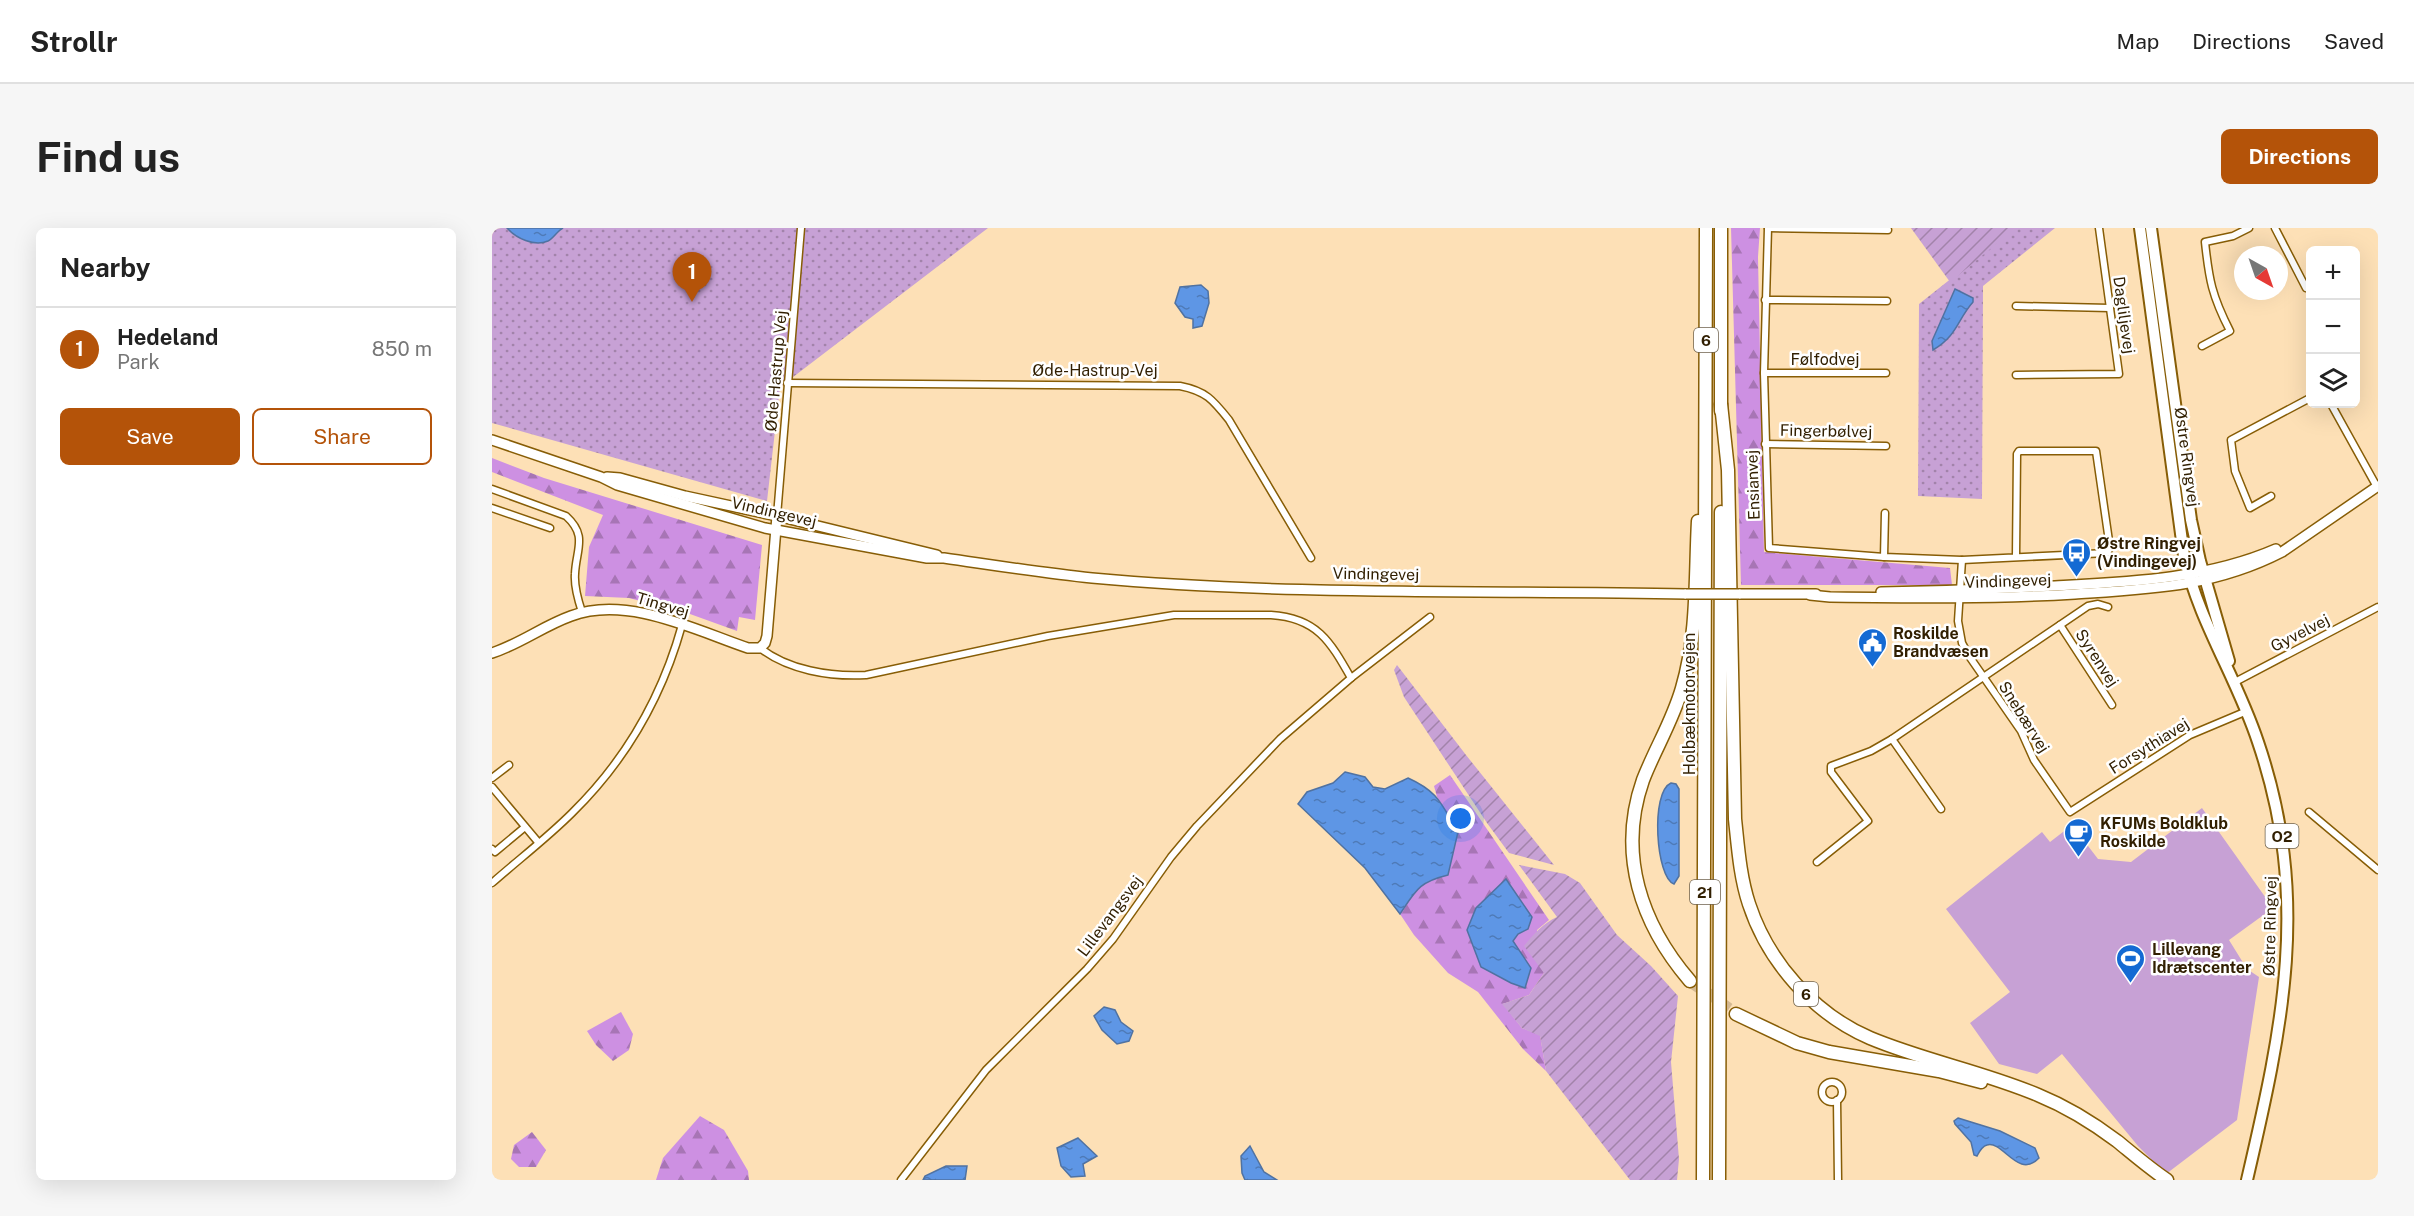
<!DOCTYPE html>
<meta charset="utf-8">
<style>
:root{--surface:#fff;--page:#f6f6f6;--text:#222;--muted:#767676;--line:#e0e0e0;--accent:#b45309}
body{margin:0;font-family:"Public Sans",sans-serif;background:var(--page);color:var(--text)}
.controls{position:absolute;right:18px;top:18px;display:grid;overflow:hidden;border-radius:9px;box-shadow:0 6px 24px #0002}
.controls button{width:54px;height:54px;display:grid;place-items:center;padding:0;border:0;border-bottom:2px solid var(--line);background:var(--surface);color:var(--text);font:30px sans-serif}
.compass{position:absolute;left:1742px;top:18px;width:54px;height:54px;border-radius:50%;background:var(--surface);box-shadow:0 6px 24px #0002;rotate:140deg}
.you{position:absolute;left:969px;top:591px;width:21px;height:21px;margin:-15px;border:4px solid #fff;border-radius:50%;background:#1a73e8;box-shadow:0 0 0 9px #1a73e833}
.badge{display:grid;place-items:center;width:39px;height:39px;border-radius:50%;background:var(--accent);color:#fff;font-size:20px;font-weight:700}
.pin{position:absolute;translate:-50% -50px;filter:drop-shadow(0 2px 3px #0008)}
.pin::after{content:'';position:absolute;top:32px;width:21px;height:18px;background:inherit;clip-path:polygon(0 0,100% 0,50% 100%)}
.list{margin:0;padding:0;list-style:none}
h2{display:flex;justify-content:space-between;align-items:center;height:78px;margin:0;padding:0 24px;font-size:26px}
h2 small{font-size:20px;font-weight:400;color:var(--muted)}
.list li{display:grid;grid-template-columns:39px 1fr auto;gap:18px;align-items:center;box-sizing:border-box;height:84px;padding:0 24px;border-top:2px solid var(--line)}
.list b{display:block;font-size:22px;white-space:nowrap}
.list p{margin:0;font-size:20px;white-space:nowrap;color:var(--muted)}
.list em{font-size:20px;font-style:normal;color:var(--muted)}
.actions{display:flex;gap:12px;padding:18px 24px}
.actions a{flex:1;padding:14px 0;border:2px solid var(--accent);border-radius:9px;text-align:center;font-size:21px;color:var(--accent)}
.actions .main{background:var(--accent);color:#fff}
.icon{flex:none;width:33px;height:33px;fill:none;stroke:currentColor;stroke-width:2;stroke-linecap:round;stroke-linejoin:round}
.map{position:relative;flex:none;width:1886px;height:952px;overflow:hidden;border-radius:9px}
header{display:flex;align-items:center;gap:36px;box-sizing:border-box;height:84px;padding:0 30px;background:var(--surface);border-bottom:2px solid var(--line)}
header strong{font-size:28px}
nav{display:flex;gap:33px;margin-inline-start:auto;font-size:21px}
.intro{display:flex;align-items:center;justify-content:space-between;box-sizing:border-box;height:144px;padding:0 36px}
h1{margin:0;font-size:42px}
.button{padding:15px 27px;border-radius:9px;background:var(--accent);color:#fff;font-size:21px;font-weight:700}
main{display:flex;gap:36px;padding:0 36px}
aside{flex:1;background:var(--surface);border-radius:9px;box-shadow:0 6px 24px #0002}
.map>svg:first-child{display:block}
.grass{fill:#c7a1d5}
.forest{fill:url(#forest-firs)}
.park{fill:url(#park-dots)}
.garden{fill:url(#garden-furrows)}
.water{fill:url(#water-ripples);stroke:#5072a1;stroke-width:1.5}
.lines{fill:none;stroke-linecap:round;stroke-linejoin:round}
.highway-tunnel{stroke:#d4b992;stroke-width:12;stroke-dasharray:12 6;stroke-linecap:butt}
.street-casing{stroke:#875d06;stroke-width:9}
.secondary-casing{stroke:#875d06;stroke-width:12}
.primary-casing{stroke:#875d06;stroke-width:14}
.highway-casing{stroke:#875d06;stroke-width:15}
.street{stroke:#fff;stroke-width:6}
.secondary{stroke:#fff;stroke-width:9}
.primary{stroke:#fff;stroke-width:10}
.highway{stroke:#fff;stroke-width:12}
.secondary-bridge-casing{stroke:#875d06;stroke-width:12;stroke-linecap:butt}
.secondary-bridge{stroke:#fff;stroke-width:9}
.labels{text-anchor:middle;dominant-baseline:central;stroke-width:5;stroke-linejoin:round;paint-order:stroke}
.shield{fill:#fff;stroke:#6f624d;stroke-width:1.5}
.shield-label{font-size:15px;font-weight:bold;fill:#311f01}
.street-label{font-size:16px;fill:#311f01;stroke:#fff}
.poi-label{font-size:16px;font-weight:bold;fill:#311f01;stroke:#fff;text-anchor:start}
</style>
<header>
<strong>Strollr</strong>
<nav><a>Map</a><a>Directions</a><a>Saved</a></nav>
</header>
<div class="intro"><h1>Find us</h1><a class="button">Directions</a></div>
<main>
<aside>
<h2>Nearby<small></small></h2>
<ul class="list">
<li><span class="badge">1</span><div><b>Hedeland</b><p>Park</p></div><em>850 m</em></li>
</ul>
<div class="actions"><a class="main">Save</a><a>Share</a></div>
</aside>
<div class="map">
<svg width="1886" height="952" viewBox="0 0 1886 952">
<defs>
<pattern id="forest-firs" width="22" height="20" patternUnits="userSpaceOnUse" patternTransform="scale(1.5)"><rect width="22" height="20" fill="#cd90e2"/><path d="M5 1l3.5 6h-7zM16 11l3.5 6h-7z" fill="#a775b5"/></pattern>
<pattern id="park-dots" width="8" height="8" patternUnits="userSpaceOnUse" patternTransform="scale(1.5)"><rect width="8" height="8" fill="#c7a1d5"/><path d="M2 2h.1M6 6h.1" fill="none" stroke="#a283aa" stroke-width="1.8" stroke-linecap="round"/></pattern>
<pattern id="garden-furrows" width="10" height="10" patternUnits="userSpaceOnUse" patternTransform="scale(1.5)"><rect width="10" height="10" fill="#c7a1d5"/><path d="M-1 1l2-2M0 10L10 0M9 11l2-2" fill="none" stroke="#a283aa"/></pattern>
<pattern id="water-ripples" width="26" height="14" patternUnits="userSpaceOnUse" patternTransform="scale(1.5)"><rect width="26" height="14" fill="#5e96e5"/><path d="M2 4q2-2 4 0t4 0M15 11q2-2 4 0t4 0" fill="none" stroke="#4e7ab7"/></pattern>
</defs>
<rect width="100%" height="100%" fill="#fde0b6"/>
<path class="grass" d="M1710,580L1776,673L1777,683L1737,712L1755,741L1767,749L1745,892L1674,946L1646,918L1570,826L1545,846L1507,836L1478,795L1518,764L1454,681L1550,604L1558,614L1580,597L1606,631L1639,634Z"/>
<g class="forest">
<path d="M1239,0H1268L1266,29L1272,324L1458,340L1460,357H1249Z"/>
<path d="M0,230L52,250L270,317L263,392L247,389L245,403L198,386L137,370L93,368L97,319L111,287L0,244Z"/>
<path d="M958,547L1057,692L1045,702L1052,745L1037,767L1011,776L1030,800L1048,807L1054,843L1031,821L986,764L956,745L922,707L908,686C924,662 927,654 956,646L966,604L945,569L942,558Z"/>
<path d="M129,784L141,806L137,822L121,833L104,817L95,803Z"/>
<path d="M208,888L232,902L256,943L257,952H164L171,930Z"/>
<path d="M40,904L54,922L44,939H27L19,931L22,917Z"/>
</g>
<g class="park">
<path d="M0,0H496L288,159L275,273L0,195Z"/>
<path d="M1523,0H1563L1491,58L1490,271L1426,268L1427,76Z"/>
</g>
<g class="garden">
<path d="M1419,0H1524L1458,54Z"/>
<path d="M905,437L974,527L1062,637L1017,625L995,595L912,469L902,442Z"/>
<path d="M1027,637L1073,646L1088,655L1125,707L1159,738L1186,768L1179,834L1187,931L1185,952H1138L1054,843L1048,808L1030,800L1010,776L1037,767L1052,745L1032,718C1042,706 1051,695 1065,689Z"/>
</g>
<g class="water">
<path d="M15,0H71C65,3 62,10 56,13C42,19 24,10 15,0Z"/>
<path d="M709,57L716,63L717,75L710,98L701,100V91L693,89L683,75L688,59Z"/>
<path d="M1463,61L1481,70V74C1465,92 1466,107 1441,122L1440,113Z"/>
<path d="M853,544L873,549L881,559L893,561L916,550C947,564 949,576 966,604L956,647C927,654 924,662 908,686L873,640L806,576L815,564L841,555Z"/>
<path d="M1179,555L1184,556L1187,561V648L1182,656C1164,650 1158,564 1179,555Z"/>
<path d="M1014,651L1040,689L1036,701L1026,706L1021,713L1039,740L1033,760L1019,755L989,739L975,702L984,680Z"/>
<path d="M612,779L623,782L629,794L641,803L637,813L625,816L610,802L602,788Z"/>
<path d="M1466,890L1508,903L1543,920L1547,930C1526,952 1511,912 1495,917C1491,918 1487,924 1485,928L1482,927L1479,914L1463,896L1462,893Z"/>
<path d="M586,910L605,928L591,936L593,948L579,949L569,938L565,920Z"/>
<path d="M758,918L772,944L785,952H753L750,945L749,928Z"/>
<path d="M454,938H475L473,952H431L433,948Z"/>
</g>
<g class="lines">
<path class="highway-tunnel" d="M1198,753L1244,786"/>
<defs>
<g id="street">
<path d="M1276,0L1272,145L1277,320L1392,329L1470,332L1615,325L1618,320L1604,223H1527L1525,226L1524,329"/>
<path d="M1276,0L1396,2"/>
<path d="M1783,0L1814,60"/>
<path d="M1273,72L1395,73"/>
<path d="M1524,78L1618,80"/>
<path d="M1710,118L1738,103C1720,68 1717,52 1713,14L1741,8L1757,0"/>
<path d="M1272,145H1394"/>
<path d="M1524,147L1627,146L1607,0"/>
<path d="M295,155L688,158C714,163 721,172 737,192L819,330"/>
<path d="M1839,176L1885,259"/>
<path d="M1273,216L1394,218"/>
<path d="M0,261L74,288C96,308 84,321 83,346C82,359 86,372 90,384"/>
<path d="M1779,268L1758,280L1743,243L1739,212L1818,170"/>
<path d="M0,280L58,300"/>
<path d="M285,288L309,0"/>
<path d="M1392,329L1393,285"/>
<path d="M1470,332L1466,393L1470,415L1477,428L1529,503L1542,532L1578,584L1698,507L1755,483"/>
<path d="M1568,397L1620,477"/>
<path d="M268,420C296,442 338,449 374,447L556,408L682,387H779C825,390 838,413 859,450L788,511L705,598L679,629L621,711L595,741L494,842L409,952"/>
<path d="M859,450L938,389"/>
<path d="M1743,454L1886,379"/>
<path d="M1400,511L1449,581"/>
<path d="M0,550L17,537"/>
<path d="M0,559L46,614"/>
<path d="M1817,584L1886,642"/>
<path d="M0,621L3,624L33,599"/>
<path d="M1325,634L1376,593L1339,544V538L1379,523L1400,511L1596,378L1606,376L1616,379"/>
<path d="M0,655C26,632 55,610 80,585C133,533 170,469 190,397"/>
<circle cx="1340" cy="864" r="10"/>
<path d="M1345,872L1346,952"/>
</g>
<g id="secondary">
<path d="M0,212L109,249L125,257L273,300L435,330H452C501,337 551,345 600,350C797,368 997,362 1194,366"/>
<path d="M115,249L128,250L193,268L285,288L445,327"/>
<path d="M1389,364C1447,363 1505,361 1563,358C1638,354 1715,351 1784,321"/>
<path d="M1247,366H1324"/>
<path d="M1318,367L1338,369C1420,370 1501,371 1583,366C1658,361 1722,359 1790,324L1886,258"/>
<path d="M0,425C28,416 51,398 79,388C135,367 203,402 256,420H268L273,415L275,408L285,288"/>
</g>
<g id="primary">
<path d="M1648,0L1692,328C1707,394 1745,450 1766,514C1819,670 1791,797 1755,952"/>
<path d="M1659,0L1699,292L1708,333L1737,433"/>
</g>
<g id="highway">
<path d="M1229,176L1236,242L1243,591C1246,619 1248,649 1257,676C1276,734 1322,786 1378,810C1433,833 1492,844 1546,867C1573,878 1601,895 1625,913C1641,926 1657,940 1675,952"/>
<path d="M1229,183V0"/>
<path d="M1198,753C1149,696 1125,626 1151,552C1163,521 1181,492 1190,460C1206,406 1203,348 1206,293"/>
<path d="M1244,786L1305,815L1337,824L1447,843L1489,854"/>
<path d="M1211,952L1214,0"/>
<path d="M1227,952L1229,284"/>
</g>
</defs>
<use href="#street" class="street-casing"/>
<use href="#secondary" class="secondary-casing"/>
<use href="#primary" class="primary-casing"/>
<use href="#highway" class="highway-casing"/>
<use href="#street" class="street"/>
<use href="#secondary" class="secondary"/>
<use href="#primary" class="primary"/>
<use href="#highway" class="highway"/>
<defs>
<path id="secondary-bridge" d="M1194,366H1247"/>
</defs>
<use href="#secondary-bridge" class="secondary-bridge-casing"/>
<use href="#secondary-bridge" class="secondary-bridge"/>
</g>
<defs>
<symbol id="bus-pin" viewBox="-11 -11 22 30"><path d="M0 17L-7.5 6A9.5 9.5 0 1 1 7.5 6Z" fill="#146ad3" stroke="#fff"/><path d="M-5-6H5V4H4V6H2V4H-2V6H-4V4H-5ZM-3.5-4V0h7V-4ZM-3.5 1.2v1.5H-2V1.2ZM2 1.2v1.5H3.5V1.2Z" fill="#fff"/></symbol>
<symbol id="civic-pin" viewBox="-11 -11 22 30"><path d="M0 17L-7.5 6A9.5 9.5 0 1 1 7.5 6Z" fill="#146ad3" stroke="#fff"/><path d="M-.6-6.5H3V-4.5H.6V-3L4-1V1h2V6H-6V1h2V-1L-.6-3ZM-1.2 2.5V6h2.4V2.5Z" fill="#fff"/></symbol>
<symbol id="cafe-pin" viewBox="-11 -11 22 30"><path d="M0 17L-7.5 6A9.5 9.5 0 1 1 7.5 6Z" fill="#146ad3" stroke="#fff"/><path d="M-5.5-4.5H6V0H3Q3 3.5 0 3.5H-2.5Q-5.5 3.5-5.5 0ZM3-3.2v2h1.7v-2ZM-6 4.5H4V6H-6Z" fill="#fff"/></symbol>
<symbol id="stadium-pin" viewBox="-11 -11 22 30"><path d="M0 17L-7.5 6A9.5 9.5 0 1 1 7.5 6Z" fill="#146ad3" stroke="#fff"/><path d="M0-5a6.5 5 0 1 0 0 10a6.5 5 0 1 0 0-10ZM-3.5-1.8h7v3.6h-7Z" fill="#fff"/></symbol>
</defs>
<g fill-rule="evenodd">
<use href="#bus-pin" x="1568" y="308" width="33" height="45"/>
<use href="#civic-pin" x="1364" y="398" width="33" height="45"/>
<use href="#cafe-pin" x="1570" y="588" width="33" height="45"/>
<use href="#stadium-pin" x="1622" y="714" width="33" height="45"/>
</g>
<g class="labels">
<g class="shield">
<rect x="1202" y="100" width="24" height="24" rx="4.5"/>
<rect x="1773.5" y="596" width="33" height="24" rx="4.5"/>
<rect x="1198" y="652" width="30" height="24" rx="4.5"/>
<rect x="1302" y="754" width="24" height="24" rx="4.5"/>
</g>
<g class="shield-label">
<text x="1214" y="112">6</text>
<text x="1790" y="608">O2</text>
<text x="1213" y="664">21</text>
<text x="1314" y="766">6</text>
</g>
<g class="street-label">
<text transform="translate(1632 87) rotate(82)">Dagliljevej</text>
<text x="1333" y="131">Følfodvej</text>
<text x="603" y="142">Øde-Hastrup-Vej</text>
<text transform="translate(284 143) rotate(-85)">Øde Hastrup Vej</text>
<text transform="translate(1334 203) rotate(1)">Fingerbølvej</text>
<text transform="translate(1695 229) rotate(82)">Østre Ringvej</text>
<text transform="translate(1261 257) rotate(-92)">Ensianvej</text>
<text transform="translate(282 284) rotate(13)">Vindingevej</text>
<text transform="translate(884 346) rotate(1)">Vindingevej</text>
<text transform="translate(1516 353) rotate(-2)">Vindingevej</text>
<text transform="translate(171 377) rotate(16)">Tingvej</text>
<text transform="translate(1808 405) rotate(-27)">Gyvelvej</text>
<text transform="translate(1605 430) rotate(57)">Syrenvej</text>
<text transform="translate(1197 476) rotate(-90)">Holbækmotorvejen</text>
<text transform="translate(1532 489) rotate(58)">Snebærvej</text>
<text transform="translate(1657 518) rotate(-32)">Forsythiavej</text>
<text transform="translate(618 688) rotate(-53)">Lillevangsvej</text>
<text transform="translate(1778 698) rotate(-89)">Østre Ringvej</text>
</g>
<g class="poi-label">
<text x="1605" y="315">Østre Ringvej<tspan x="1605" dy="18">(Vindingevej)</tspan></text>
<text x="1401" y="405">Roskilde<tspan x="1401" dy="18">Brandvæsen</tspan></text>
<text x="1608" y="595">KFUMs Boldklub<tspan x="1608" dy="18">Roskilde</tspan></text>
<text x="1660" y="721">Lillevang<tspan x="1660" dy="18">Idrætscenter</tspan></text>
</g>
</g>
</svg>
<div class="controls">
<button>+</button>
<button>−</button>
<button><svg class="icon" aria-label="layers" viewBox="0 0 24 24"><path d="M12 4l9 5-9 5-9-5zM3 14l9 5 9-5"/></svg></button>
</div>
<svg class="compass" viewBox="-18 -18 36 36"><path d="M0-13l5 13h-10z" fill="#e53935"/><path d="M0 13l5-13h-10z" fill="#767676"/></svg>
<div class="you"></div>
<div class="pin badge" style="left:200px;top:74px">1</div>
</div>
</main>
